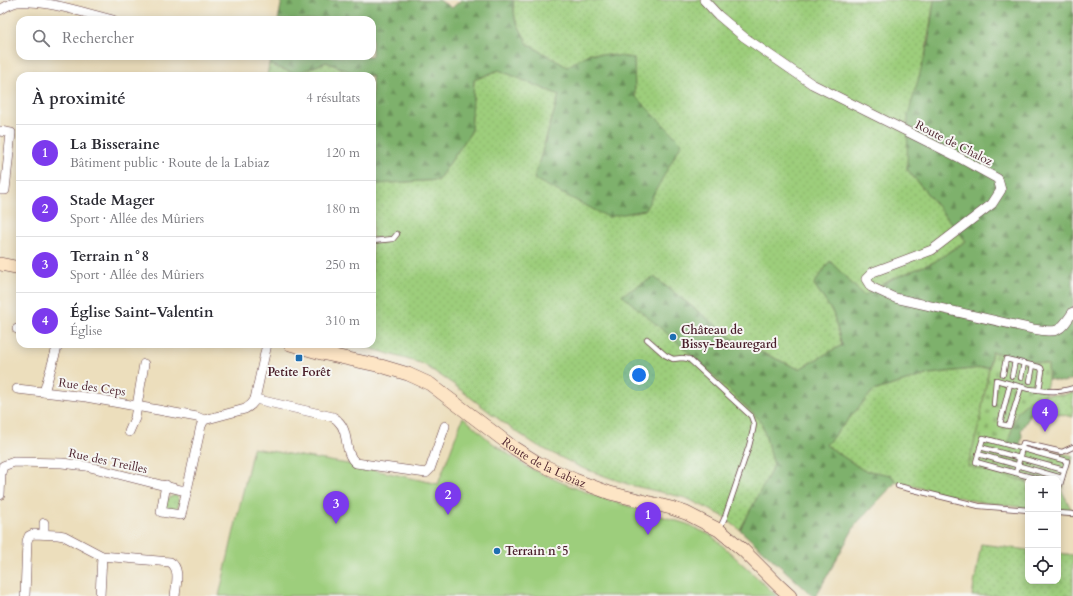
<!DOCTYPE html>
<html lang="fr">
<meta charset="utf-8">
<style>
:root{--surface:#fff;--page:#f7f7f7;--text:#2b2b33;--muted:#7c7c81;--line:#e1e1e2;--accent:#7c3aed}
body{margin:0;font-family:Cardo,serif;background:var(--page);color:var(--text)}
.controls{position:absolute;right:12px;bottom:12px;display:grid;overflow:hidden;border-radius:8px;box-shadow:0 2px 10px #0003}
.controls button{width:36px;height:36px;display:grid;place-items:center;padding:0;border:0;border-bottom:1px solid var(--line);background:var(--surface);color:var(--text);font:20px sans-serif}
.you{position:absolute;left:639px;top:375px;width:14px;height:14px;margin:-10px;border:3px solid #fff;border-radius:50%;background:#1a73e8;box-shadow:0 0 0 6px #1a73e833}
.badge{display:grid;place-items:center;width:26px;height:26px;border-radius:50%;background:var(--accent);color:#fff;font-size:13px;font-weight:700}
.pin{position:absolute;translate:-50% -33px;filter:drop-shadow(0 1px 2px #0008)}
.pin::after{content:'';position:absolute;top:21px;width:14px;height:12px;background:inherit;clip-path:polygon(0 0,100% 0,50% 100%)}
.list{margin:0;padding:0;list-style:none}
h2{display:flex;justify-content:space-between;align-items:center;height:52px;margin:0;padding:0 16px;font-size:17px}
h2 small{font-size:13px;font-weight:400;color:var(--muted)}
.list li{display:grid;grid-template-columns:26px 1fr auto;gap:12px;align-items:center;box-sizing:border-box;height:56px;padding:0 16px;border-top:1px solid var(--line)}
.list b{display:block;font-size:15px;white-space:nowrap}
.list p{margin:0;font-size:13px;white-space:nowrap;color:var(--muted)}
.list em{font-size:13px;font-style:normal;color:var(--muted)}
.icon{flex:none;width:22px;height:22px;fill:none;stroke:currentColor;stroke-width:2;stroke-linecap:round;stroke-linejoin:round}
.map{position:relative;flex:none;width:1073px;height:596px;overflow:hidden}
.search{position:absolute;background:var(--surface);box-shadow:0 2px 10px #0003;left:16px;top:16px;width:360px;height:44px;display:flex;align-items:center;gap:10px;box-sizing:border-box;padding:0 14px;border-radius:12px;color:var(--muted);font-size:15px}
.panel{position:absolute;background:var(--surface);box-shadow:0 2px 10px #0003;left:16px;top:72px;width:360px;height:276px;border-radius:12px}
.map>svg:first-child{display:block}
.grass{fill:url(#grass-dots);stroke:#747654}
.forest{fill:url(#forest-firs);stroke:#64684c}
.cemetery{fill:url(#cemetery-stones);stroke:#747654}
.pitch{fill:#9dce7c;stroke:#747654}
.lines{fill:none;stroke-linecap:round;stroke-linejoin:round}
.lane-casing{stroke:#623c41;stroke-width:6}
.street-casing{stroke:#623c41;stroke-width:10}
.secondary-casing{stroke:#623c41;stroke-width:14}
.lane{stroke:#fff;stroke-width:4.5}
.street{stroke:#fff;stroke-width:9}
.secondary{stroke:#fde5c5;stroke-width:13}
.poi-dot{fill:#1f6fb2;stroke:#f6f6f2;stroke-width:1.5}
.labels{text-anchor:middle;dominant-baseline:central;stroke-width:4;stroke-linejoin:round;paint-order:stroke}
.street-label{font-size:12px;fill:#4a1f2b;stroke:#f6f6f2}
.poi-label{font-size:12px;font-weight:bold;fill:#4a1f2b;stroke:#f6f6f2;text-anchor:start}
</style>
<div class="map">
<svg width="1073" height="596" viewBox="0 0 1073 596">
<defs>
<pattern id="grass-dots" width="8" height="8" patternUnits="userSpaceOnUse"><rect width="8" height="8" fill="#9dce7c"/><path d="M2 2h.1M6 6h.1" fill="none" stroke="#89b06b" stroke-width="1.8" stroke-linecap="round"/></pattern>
<pattern id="forest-firs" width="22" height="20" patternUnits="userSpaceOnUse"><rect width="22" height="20" fill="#7eb16c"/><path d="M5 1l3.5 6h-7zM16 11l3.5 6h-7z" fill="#698f59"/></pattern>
<pattern id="cemetery-stones" width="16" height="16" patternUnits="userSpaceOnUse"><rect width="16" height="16" fill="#9dce7c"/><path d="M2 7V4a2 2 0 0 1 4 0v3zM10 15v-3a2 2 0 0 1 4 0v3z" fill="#89b06b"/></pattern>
</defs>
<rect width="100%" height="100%" fill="#f6f6f2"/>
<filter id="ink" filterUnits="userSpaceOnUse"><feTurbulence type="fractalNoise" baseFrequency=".025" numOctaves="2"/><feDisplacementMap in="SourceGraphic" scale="8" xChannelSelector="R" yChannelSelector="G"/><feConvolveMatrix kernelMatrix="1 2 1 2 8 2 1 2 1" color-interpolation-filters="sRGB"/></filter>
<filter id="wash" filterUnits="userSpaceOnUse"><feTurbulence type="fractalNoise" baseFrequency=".012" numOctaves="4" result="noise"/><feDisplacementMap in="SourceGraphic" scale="16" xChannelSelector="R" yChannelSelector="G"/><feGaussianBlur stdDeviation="0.9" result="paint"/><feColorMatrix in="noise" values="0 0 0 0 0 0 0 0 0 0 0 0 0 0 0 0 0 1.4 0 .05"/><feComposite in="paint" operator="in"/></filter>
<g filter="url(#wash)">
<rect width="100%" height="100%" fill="#ecdebc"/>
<g class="grass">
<path d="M513,0H934L907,169L966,241L934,262L892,279L864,296L830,261L814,284L833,313L842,345L799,369L736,341L654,277L623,295L702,363L761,421L774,465L740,530L721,515L686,498L630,485L582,468L538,446L509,427L453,384L423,364L355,344H372V170L376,184L438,180L471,132L474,80L499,70L559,95L534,179L635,96L634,58L590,53L567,67L528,44L515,19Z"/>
<path d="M326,62L354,73V76H267L269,64L296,74Z"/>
<path d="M989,367L979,425L968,465L1028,482V508L979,502L896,482L891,475L863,470L826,445L873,391L929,374Z"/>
<path d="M1073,392V417L1037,409L1042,401L1045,394L1063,395Z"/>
<path d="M1058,490L1062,491L1073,513L1058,511Z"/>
<path d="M176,495L179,498V504L176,509L168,510L164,506L166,500L170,497Z"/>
<path d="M981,544L1028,550V581H1058V553L1073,555V596H972Z"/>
</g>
<g class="forest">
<path d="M282,0H439L452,8L461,0H513L515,19L528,44L567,67L590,53L634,58L635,96L682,143L645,210L608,217L534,179L559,95L499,70L474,80L471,132L438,180L375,184L372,170V76H354V73L326,62L296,74L269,64L271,56H372V20H278Z"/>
<path d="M934,0H1073V379L1063,382L1048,379V365L992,352L989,367L929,374L873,391L826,445L863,470L891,475L896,482L856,524L816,596H813L740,530L774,465L761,421L701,363L622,295L654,277L736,341L799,369L842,345L833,313L814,284L830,261L864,296L892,279L934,262L966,241L907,169L908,115L928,45Z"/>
<path d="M1045,394L1040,404L1032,413L1021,430L1022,435L1020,446L1008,442L1017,412L1030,400Z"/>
</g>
<path class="cemetery" d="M992,352L1048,365V379L1045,394L1030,400L1017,412L1008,442L1024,447L1026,444L1073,456L1062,491L1058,490V479H1028V482L968,466L979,425Z"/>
<path class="pitch" d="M463,417L491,442L527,467L565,484L602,498L687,524L712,536L777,596H219L253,448L348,464L438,484Z"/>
</g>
<g filter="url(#ink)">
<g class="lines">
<defs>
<g id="lane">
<path d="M372,241L393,239L397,234"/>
<path d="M647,339L665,355L673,359L682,358L689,359L751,416L754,424L753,430L749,446L725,517L720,528"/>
<path d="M1003,374L1006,359L1039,367L1041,368L1042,371L1039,390C1051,392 1062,392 1073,388"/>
<path d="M1012,376L1015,361"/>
<path d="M1021,378L1024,363"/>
<path d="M1030,381L1033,365"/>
<path d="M1010,384L1000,424L1009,426L1021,387"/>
<path d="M994,405L996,380L1029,389L1039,390"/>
<path d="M980,447L1064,470"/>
<path d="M978,454L1062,478"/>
<path d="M1016,473L1023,443L1062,452L1073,447"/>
<path d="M1038,479L976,462L983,438L1067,461L1060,485L1058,484"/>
<path d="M898,486L979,506L1028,510"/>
<path d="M1058,513L1073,514"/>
</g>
<g id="street">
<path d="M704,0L718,15L744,37L812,84L960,158L998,179L1001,190L992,204L932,250L873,272L866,279L871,287L895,298L1033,329C1058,333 1059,333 1073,312"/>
<path d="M0,10C5,7 11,3 17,2C47,0 84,13 113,20"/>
<path d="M0,131L11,133L5,190H0"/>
<path d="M17,329L20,330"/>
<path d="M17,389L86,397L197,417L204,420"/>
<path d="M44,392L58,344"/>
<path d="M255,399L333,417C334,418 337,419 338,421C350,432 343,453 356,463L426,473L430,469L445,426"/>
<path d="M129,432L135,418L144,364"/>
<path d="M166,485L161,512L181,515L187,490"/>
<path d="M0,495L1,473L3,466L14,462L62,463L86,466L181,490H187L201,426L204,420L245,409C250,406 253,404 255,399L267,344"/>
<path d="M44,534V523"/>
<path d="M25,596L27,541L29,536L33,534L58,535L64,536L102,556L170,562C181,568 176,585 175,596"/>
<path d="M100,596L102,556"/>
</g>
<g id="secondary">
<path d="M0,264L20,268"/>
<path id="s1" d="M290,344L321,353L381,366L408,374L430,384L514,448L538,463L575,480L610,493L671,508L686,513L719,530L743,550L779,586L790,596"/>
</g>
</defs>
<use href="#lane" class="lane-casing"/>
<use href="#street" class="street-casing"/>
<use href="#secondary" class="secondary-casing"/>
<use href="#lane" class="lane"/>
<use href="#street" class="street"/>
<use href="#secondary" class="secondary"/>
</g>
</g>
<g class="poi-dot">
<circle cx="673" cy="337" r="4"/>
<rect x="295" y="354" width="8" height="8" rx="2"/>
<circle cx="497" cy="551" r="4"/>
</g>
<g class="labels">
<g class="street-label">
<text transform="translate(954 143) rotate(27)">Route de Chaloz</text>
<text transform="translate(92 387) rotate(8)">Rue des Ceps</text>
<text transform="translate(108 461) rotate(12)">Rue des Treilles</text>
<text stroke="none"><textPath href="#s1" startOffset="285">Route de la Labiaz</textPath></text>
</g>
<g class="poi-label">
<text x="681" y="330">Château de<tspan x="681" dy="14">Bissy-Beauregard</tspan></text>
<text x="299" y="372" text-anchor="middle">Petite Forêt</text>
<text x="505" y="551">Terrain n°5</text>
</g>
</g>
</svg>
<div class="controls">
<button>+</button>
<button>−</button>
<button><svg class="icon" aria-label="locate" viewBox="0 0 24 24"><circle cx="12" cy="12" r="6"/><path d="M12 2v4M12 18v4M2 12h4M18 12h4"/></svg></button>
</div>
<div class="you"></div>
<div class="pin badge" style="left:648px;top:535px">1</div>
<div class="pin badge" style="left:448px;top:515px">2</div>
<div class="pin badge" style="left:336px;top:524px">3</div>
<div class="pin badge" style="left:1045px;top:432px">4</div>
<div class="search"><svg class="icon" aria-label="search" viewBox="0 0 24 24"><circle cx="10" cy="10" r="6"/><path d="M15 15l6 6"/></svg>Rechercher</div>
<section class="panel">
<h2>À proximité<small>4 résultats</small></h2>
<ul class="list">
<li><span class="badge">1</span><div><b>La Bisseraine</b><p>Bâtiment public · Route de la Labiaz</p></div><em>120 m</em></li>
<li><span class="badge">2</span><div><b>Stade Mager</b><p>Sport · Allée des Mûriers</p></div><em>180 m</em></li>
<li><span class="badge">3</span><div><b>Terrain n°8</b><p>Sport · Allée des Mûriers</p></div><em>250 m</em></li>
<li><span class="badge">4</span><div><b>Église Saint-Valentin</b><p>Église</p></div><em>310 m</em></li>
</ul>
</section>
</div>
